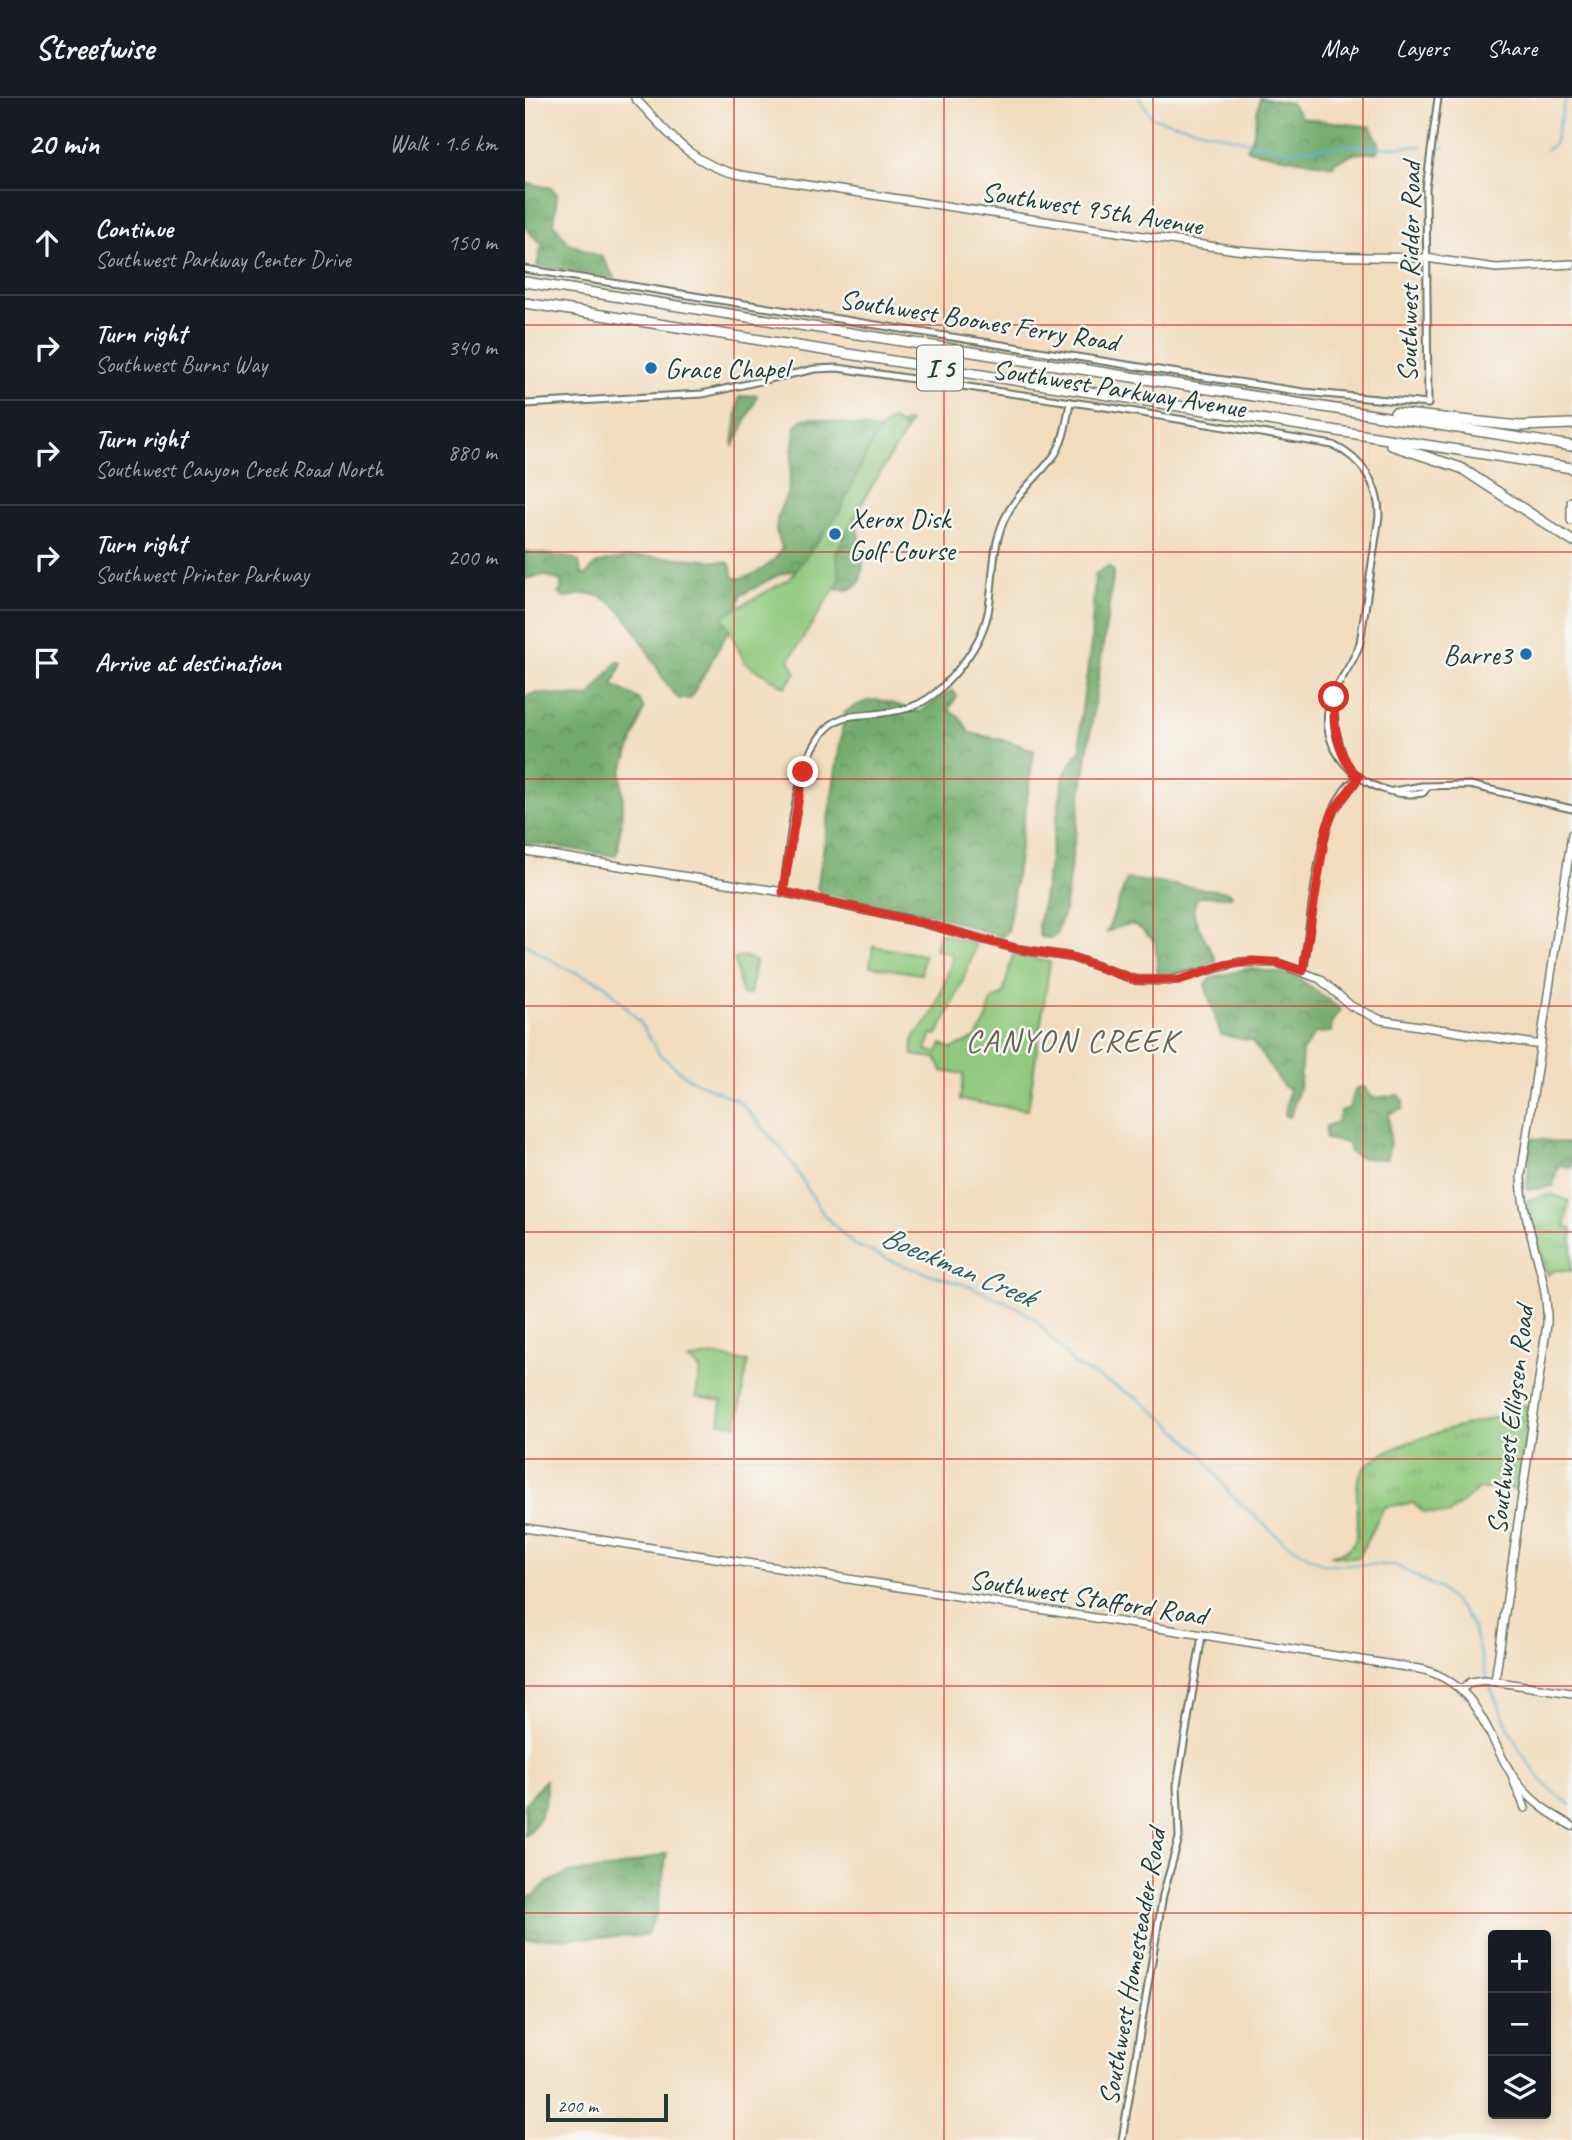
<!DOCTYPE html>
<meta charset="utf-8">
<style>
:root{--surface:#171b24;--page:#20242c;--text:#f1f3f6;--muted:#9ea1a6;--line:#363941}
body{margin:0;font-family:Caveat,sans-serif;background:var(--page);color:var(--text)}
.controls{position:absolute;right:21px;bottom:21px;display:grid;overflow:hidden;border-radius:7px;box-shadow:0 4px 10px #0003}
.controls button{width:63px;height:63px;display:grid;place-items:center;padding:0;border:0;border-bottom:2px solid var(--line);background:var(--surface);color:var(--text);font:35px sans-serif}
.scale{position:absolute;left:21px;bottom:18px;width:122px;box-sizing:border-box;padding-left:7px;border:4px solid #1f3d34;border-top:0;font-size:19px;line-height:24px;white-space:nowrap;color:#1f3d34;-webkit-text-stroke:5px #f6f6f2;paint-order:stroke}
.stop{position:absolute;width:21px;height:21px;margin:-16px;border:5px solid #d93025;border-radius:50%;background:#fff}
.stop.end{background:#d93025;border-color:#fff;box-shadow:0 2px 7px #0008}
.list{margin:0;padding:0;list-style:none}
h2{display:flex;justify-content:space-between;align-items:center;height:91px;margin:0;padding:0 28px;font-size:30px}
h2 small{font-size:23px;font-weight:400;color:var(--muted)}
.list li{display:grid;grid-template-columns:46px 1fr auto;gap:21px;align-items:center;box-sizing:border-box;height:105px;padding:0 28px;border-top:2px solid var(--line)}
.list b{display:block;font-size:26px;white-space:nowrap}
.list p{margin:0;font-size:23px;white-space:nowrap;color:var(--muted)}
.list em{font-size:23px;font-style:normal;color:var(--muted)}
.icon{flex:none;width:38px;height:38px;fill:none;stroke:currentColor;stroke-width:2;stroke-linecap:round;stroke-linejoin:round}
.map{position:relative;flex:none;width:1047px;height:2042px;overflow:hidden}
header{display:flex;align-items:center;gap:42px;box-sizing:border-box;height:98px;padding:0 35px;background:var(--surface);border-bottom:2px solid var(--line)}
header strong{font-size:33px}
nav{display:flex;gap:38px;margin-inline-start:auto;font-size:24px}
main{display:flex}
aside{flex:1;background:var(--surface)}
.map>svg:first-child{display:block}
.grass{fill:url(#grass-tufts);stroke:#568258;stroke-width:2}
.forest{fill:url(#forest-crowns);stroke:#487450;stroke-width:2}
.green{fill:#8ec87c;stroke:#568258;stroke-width:2}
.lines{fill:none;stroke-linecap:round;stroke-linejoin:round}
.stream{stroke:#50b3cf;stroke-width:2}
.minor-casing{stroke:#697564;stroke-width:9}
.major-casing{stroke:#697564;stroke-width:10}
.highway-casing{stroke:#697564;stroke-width:12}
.minor{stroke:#fff;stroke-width:5}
.major{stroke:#fff;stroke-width:7}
.highway{stroke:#fff;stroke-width:9}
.route{stroke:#d93025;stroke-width:9}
.grid{fill:none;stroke:#d62828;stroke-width:2;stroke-opacity:0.55}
.poi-dot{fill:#1f6fb2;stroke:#f6f6f2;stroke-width:2.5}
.labels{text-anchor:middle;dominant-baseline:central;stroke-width:5;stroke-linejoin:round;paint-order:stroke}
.shield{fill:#f6f6f2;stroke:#60746d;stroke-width:2}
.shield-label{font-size:26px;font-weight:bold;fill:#1f3d34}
.street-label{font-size:28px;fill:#1f3d34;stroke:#f6f6f2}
.poi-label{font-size:28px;fill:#1f3d34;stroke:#f6f6f2;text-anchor:start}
.water-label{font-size:30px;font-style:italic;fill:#2e6062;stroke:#f6f6f2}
.quarter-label{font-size:32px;letter-spacing:2px;fill:#6a6351;stroke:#f6f6f2}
</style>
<header>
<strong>Streetwise</strong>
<nav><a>Map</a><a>Layers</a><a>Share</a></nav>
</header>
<main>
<aside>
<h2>20 min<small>Walk · 1.6 km</small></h2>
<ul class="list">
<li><svg class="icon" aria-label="ahead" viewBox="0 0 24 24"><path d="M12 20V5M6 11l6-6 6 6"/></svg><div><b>Continue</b><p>Southwest Parkway Center Drive</p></div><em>150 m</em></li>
<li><svg class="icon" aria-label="right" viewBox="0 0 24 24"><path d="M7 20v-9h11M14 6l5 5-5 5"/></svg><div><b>Turn right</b><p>Southwest Burns Way</p></div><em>340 m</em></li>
<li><svg class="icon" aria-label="right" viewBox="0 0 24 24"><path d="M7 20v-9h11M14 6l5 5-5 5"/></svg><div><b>Turn right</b><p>Southwest Canyon Creek Road North</p></div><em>880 m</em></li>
<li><svg class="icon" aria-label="right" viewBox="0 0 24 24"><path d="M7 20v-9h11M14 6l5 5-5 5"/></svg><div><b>Turn right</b><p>Southwest Printer Parkway</p></div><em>200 m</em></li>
<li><svg class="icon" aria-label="arrive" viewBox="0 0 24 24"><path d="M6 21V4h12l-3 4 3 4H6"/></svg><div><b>Arrive at destination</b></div></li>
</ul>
</aside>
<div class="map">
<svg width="1047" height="2042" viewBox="0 0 1047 2042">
<defs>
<pattern id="grass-tufts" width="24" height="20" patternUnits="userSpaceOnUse" patternTransform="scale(1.75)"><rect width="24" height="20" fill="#8ec87c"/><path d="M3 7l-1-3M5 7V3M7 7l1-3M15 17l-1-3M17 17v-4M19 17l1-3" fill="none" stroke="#73a466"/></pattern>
<pattern id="forest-crowns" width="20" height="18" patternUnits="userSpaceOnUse" patternTransform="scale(1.75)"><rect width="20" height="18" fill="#72ac6c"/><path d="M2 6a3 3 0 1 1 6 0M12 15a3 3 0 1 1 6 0" fill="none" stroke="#5d8d5a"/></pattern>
</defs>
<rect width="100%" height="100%" fill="#f6f6f2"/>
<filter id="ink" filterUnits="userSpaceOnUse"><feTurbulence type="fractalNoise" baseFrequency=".0143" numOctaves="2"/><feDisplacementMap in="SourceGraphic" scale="14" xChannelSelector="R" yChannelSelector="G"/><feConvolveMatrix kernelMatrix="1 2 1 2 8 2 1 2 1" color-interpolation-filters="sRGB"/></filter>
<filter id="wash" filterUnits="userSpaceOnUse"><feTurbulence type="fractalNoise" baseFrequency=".00686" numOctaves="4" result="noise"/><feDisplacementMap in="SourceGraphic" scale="28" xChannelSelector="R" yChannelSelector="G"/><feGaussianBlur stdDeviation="1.57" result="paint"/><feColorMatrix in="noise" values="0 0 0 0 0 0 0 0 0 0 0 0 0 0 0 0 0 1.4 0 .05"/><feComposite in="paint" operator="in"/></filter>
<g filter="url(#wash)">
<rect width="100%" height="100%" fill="#f2dcbd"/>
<g class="grass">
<path d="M1026,1096L1044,1103L1040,1129L1047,1130V1173L1031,1172L1022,1177L1002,1102Z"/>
<path d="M1003,1307L994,1391H954L923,1417L898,1414L888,1405L859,1409L833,1460L805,1457C854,1451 820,1400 837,1373C855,1345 941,1328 974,1318C985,1315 988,1309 1003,1307Z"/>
</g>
<g class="forest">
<path d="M735,0L766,5L777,20L846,29L854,45L852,54L830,56L809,64V68L725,53L722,50L728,38Z"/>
<path d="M0,85L27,90L32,96L29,126L43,145L77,159L90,180L12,168L16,150H20L0,129Z"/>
<path d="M232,297L230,304L208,349L214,299Z"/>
<path d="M288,320L364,334L380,324L385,325L337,404L332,427L338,467L335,484C313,507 299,474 277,472C257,471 233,489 216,497L210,521L165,601H154C127,576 106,495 61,496C54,496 46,499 39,500L33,495L36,493V483L19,477L0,481V453L50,461L54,464L57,476L61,477C65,474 67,468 72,466C108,453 165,461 202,464L205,466L209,480C225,482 250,466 257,450L251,433L253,416L263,394L270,329L278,321Z"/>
<path d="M583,468L589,473L539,814L531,837L526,840L515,839L513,830L539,677L556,650L555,625L566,546L570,476Z"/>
<path d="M93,563L97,565L88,587L114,601L119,611L96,676L98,703L93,753L90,758L0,744V598L11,595L64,599Z"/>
<path d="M427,592L432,598L423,612L434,618L445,635L486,644L509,653L483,833L476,839L411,817L297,796L292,791L320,614C353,592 360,605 394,614Z"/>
<path d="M602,781L704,794L707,797L704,799L674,798C657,817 686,844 691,864L666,873L633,879L630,844C609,824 609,822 582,834Z"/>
<path d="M724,870L771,878L816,912L807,924L806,934L790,935L777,954L775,987L765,1019L760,1018L764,990L759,989L727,943L696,937L680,887L687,880Z"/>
<path d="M839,989L848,1000L873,997L878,1002V1011L864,1015L865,1043L862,1061L836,1060L825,1055L823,1045L800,1041L801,1028L812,1024L816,1013L824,1010L831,990Z"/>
<path d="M1006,1040L1047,1046V1069L1033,1067L1028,1088L1002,1092Z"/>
<path d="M20,1682C24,1702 15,1725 0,1738V1706Z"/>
<path d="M142,1755L132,1815L121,1838L0,1841V1800L10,1797L20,1786L43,1775L91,1770Z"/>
</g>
<g class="green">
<path d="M367,321L381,333L337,404L311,456L315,482L264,562L271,575L260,589L220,565L198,518L264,481L314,415L344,351L360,326Z"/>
<path d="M414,835L450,846C450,857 419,929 411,937L407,936L401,952L412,955L417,946L427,951L451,940L462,921L466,903L478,896L488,856L525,864L503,1012L435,1002L439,976L417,973L411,960L388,957C385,931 397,936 406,918C415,899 421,879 428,861L426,855L410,852Z"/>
<path d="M348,848L399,857L396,876L345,868Z"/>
<path d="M219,858L230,863L225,896L217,897L209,861Z"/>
<path d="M187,1257L223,1264L212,1327L194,1325L197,1303L171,1299L175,1271L164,1262Z"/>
</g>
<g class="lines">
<g class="stream">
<path d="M614,0L627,19L639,23L763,53L831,47L853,50L897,48"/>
<path d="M914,51L920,49"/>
<path d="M1021,52L1029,46L1041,0"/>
<path d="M0,846L40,870L79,886L115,924L134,956L163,980L214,1003L261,1056L299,1117L328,1146L374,1166L449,1190L494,1210L511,1222L550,1267L612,1300L641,1322L679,1358L705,1396L759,1444L798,1466L870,1467L915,1491L936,1511L947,1527L962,1580"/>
<path d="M964,1586C982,1627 1004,1684 1047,1707"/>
</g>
</g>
</g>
<g filter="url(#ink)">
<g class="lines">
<defs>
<g id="minor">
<path d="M0,171L659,276L779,294L903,306L901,91L913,0"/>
<path d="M0,306L177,296L290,271L313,270L587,310L808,347C837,361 854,386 854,418L835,545C828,569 806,589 803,613C796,664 852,703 898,695L902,690"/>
<path d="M808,602L810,630L819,663"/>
<path d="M868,693L897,688L945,687L1047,711"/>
<path d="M811,710L834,679"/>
<path d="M258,794C266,749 269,624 327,618C364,614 392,616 419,587C438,568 457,542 463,515C469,485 466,451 479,422C491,396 511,381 528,359C539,345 542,322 545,304"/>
<path d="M778,873C787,826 791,702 834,679"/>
<path d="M597,2042L638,1797L654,1740L652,1687L677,1538"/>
</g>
<g id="major">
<path d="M110,0C142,34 167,68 216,77L711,152L785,158L901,160L971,170L1047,166"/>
<path d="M0,753L252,793L394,824L493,851L546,859L611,882L644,883L715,864L753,865L795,881L826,908L856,922L1016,947"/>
<path d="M0,1430L900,1572C956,1589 961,1638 989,1680C1004,1702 1025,1716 1047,1728"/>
<path d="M970,1583L1022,1226C1024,1174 997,1130 996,1078L1047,736"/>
<path d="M937,1591L946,1584L960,1582L1047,1595"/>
<path d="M988,1681L1000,1710"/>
</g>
<g id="highway">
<path d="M0,184L1047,348"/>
<path d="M0,205L1047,370"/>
<path d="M870,315L994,328L1047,326"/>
<path d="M866,347L936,370L1047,443"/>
<path d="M1047,404V422"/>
</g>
</defs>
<use href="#minor" class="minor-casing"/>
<use href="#major" class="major-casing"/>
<use href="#highway" class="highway-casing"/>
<use href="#minor" class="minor"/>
<use href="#major" class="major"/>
<use href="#highway" class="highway"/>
</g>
</g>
<g class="lines" filter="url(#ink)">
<path class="route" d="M278,674L258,794L394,824L493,851L546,859L611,882H654L700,867L727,863L753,865L778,873L801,731L809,712L834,679C812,660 808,627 809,599"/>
</g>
<path class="grid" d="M209,0V2042M419,0V2042M628,0V2042M838,0V2042M0,227H1047M0,454H1047M0,681H1047M0,908H1047M0,1134H1047M0,1361H1047M0,1588H1047M0,1815H1047"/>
<g class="poi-dot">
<circle cx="126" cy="270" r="7"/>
<circle cx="310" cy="436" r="7"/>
<circle cx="1001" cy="556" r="7"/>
</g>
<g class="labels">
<rect class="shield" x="392" y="247.5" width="46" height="45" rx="5"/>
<g class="shield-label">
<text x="415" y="270">I 5</text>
</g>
<g class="street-label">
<text transform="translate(567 110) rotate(9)">Southwest 95th Avenue</text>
<text transform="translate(884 174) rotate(-89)">Southwest Ridder Road</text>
<text transform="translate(454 222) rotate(9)">Southwest Boones Ferry Road</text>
<text transform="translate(594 290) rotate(9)">Southwest Parkway Avenue</text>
<text transform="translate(985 1322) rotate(-83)">Southwest Elligsen Road</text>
<text transform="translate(563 1499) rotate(9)">Southwest Stafford Road</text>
<text transform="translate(607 1869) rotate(-80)">Southwest Homesteader Road</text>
</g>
<g class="poi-label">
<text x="140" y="270">Grace Chapel</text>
<text x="324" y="420">Xerox Disk<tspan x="324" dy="32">Golf Course</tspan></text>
<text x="987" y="556" text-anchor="end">Barre3</text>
</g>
<g class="water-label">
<text transform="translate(433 1168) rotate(23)">Boeckman Creek</text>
</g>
<g class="quarter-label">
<text x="547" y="942">CANYON CREEK</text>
</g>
</g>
</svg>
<div class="controls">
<button>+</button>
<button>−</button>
<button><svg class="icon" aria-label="layers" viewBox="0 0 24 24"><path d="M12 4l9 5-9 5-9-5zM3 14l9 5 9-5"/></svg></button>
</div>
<div class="scale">200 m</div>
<div class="stop" style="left:809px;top:599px"></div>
<div class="stop end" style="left:278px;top:674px"></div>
</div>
</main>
